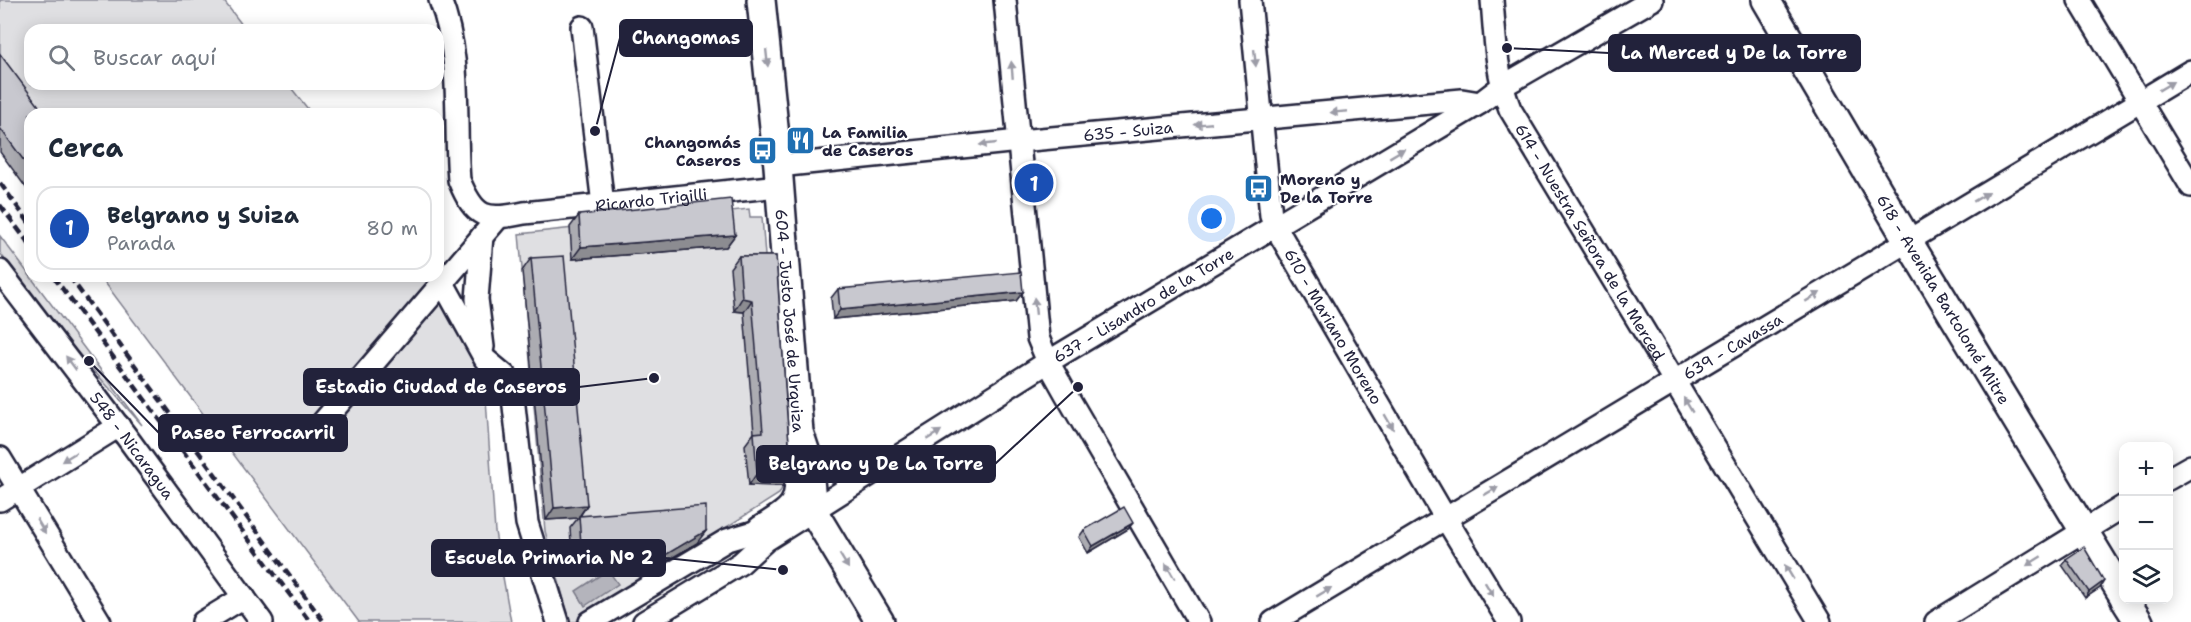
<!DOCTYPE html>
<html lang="es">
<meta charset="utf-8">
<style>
:root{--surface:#fff;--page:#f6f6f7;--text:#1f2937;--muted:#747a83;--line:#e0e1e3;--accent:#1f6fb2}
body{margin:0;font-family:"Shantell Sans",sans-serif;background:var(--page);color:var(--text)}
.controls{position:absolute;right:18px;bottom:18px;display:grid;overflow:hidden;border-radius:12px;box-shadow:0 3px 15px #0003}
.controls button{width:54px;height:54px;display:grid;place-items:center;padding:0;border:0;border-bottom:2px solid var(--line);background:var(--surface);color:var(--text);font:30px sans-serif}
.you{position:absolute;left:1212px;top:219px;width:21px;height:21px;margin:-15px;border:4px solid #fff;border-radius:50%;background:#1a73e8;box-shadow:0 0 0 9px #1a73e833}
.badge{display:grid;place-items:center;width:39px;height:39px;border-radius:50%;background:var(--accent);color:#fff;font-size:20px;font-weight:700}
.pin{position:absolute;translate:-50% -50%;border:3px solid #fff;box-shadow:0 2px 6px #0006}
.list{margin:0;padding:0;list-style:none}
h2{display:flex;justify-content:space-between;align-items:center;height:78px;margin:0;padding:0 24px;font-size:26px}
h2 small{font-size:20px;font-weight:400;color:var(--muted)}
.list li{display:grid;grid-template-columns:39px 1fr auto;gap:18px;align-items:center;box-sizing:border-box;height:84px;margin:0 12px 12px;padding:0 12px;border:2px solid var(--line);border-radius:18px}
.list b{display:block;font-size:22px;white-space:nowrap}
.list p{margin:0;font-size:20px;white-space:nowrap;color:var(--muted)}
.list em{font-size:20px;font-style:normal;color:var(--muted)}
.icon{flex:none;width:33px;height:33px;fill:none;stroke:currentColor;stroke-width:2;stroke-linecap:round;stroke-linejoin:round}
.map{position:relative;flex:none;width:2191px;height:622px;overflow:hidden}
.search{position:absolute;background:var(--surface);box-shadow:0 3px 15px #0003;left:24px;top:24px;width:420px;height:66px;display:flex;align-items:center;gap:15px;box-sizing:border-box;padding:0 21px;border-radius:18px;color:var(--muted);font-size:22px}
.panel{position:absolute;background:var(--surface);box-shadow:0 3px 15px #0003;left:24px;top:108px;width:420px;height:174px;border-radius:18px}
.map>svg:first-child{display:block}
.green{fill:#dfdfe2;stroke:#80808e;stroke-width:1.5}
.water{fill:#b4b4bc;stroke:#7a7a88;stroke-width:1.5}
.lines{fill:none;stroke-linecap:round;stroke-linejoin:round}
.minor-casing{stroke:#22223b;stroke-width:26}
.major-casing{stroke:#22223b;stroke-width:32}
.minor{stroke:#fff;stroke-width:21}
.major{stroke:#fff;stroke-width:27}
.rail{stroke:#22223b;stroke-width:4.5;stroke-dasharray:9 4.5;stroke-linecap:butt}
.wall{fill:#acacb2;stroke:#22223b;stroke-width:1.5}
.shaded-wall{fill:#8c8c91;stroke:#22223b;stroke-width:1.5}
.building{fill:#c8c8cf;stroke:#22223b;stroke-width:1.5}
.oneway{fill:#9c9ca7}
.labels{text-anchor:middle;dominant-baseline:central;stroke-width:4.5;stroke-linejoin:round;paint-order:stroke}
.street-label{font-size:16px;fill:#22223b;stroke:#fff}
.poi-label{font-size:16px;font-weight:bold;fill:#22223b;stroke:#fff;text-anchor:start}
.leader{fill:none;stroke:#22223b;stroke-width:2}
.callout-dot{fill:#22223b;stroke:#fff;stroke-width:2}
.callout{fill:#22223b;stroke:#22223b;stroke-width:2}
.callout-label{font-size:18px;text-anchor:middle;font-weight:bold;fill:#fff}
</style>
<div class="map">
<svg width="2191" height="622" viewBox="0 0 2191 622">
<rect width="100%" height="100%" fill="#fff"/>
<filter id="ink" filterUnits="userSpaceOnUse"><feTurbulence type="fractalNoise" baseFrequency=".0167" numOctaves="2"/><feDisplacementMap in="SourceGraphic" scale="12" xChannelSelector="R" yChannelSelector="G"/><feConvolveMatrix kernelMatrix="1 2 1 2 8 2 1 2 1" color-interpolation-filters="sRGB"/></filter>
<g filter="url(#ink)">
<g class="green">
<path d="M0,0H223L246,30H30V84H288L312,114H34L0,68Z"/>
<path d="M749,209L750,217H762L783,486L779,494L576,622H570L545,531L519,234Z"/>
<path d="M0,236L142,425L55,327L0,253Z"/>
<path d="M100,276H437L443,283L485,384L495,532L511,622H359Z"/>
</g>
<path class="water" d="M608,570L618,584L585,606L576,591Z"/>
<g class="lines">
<defs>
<g id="minor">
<path id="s1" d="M440,0C463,58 454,120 459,180C475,219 486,221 524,213L779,186"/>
<path d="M1005,0L1038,338L1048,362L1066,394L1199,622"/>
<path id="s2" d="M1250,0L1271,216L1275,226L1446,519L1509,622"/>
<path id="s3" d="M1492,0C1495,37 1496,74 1510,109L1820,622"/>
<path d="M2079,0L2191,186"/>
<path d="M582,27L603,205"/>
<path id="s4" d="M778,166L1019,141L1462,100L1480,103"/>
<path d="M482,236L477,299L483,347"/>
<path id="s5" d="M0,271L126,436L262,622"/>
<path d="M443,283L485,359L508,378L512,388L527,523L558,622"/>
<path d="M311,436L497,219"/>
<path d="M0,458L100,622"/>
<path d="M2168,479L2191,466"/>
<path d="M0,500L119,426"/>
<path d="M203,622L244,597"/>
<path d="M590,622L727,540L761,530"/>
<path id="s6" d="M644,622L741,563L766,540L1048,362L1480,103L1501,87L1652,0"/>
<path id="s7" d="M1273,622L2191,71"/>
<path d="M1936,622L2124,506"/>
</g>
<g id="major">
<path id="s8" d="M761,0L778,166L799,432L808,459L813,511L880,622"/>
<path id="s9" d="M1766,0L1908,241L2124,597"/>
<path d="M761,530C789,512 802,508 798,472"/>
<path d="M2125,600L2139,622"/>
</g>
</defs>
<use href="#minor" class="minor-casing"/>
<use href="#major" class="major-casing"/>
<use href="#minor" class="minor"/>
<use href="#major" class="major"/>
<g class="rail">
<path d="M0,183L30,224"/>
<path d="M0,205L30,245"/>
<path d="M53,276L310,622"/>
<path d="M69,276L324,622"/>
</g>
</g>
<g class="wall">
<path d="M0,54L30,114V187L27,189L0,152Z"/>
<path d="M579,215L735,235L726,247L572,259L570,227Z"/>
<path d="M739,256H776L791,473L783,486L749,485L745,445L754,433L744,312L734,311L730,268Z"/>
<path d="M531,258L587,505L580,516L697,543L658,566L573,572L570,528L578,518L546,520L522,271Z"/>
<path d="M838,289L1023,292L1016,301L833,319L831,298Z"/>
<path d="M1128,529L1088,553L1079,537L1084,530Z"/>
<path d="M2066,559L2100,588L2085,598L2062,565Z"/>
</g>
<g class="shaded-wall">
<path d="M735,235L726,247L572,259L581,247Z"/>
<path d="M1023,292L1016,301L833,319L840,310Z"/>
<path d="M742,298L752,300L744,312L734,311Z"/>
<path d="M757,473H791L783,486L749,485Z"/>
<path d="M587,505L578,518L546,520L554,508Z"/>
<path d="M1133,523L1128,529L1088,553L1093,546Z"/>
<path d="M706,531L697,543L658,566L573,572L582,559Z"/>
<path d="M2104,581L2100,588L2085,598L2089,592Z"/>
</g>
<g class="building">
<path d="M0,54L45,114H30V169L0,128Z"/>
<path d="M731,199L735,235L581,247L579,215Z"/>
<path d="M564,256L587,505L554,508L531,258Z"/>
<path d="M739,256H776L791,473H757L754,433L763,432L752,300L742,298Z"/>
<path d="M1021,272L1023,292L840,310L838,289Z"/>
<path d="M706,506V531L667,554L582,559L579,516Z"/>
<path d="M1124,507L1133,523L1093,546L1084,530Z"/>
<path d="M2084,547L2104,581L2089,592L2066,559Z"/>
</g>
<defs><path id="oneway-solid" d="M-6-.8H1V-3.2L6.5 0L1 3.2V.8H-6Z" transform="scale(1.5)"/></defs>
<g class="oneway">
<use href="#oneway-solid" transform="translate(767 58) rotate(84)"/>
<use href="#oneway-solid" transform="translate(1255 58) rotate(84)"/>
<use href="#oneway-solid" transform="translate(1012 70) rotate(-95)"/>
<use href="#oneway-solid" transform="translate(2166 86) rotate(-31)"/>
<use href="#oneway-solid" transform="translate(1339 112) rotate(175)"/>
<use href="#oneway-solid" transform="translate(1203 124) rotate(175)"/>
<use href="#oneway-solid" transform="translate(988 144) rotate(174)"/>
<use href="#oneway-solid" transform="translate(1397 153) rotate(-31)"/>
<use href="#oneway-solid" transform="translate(1981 197) rotate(-31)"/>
<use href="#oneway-solid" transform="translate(1813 297) rotate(-31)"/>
<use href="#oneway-solid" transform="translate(1035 306) rotate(-96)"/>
<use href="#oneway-solid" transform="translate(71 363) rotate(-127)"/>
<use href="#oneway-solid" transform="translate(1688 405) rotate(-121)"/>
<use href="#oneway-solid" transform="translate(1389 422) rotate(60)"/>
<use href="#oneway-solid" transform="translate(934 435) rotate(-32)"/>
<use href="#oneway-solid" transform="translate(69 457) rotate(148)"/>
<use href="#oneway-solid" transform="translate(1491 491) rotate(-31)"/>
<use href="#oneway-solid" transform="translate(41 526) rotate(59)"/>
<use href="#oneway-solid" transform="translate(844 561) rotate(59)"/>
<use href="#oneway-solid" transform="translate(2034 561) rotate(148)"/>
<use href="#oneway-solid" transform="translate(1170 571) rotate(-120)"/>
<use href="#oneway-solid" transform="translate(1789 572) rotate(-121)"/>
<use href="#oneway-solid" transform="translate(1489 589) rotate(59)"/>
<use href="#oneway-solid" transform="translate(1324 592) rotate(-31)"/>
</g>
</g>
<defs>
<symbol id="restaurant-square" viewBox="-11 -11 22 22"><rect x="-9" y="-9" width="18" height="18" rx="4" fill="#1f6fb2" stroke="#fff"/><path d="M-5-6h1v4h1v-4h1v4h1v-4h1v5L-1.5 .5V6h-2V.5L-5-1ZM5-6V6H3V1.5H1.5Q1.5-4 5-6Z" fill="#fff"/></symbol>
<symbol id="bus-square" viewBox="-11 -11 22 22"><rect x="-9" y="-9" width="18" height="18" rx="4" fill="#1f6fb2" stroke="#fff"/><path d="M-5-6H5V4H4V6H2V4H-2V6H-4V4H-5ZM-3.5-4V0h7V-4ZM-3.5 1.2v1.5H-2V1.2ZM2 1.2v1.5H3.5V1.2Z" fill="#fff"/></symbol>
</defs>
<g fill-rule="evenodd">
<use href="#restaurant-square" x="784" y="124" width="33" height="33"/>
<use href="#bus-square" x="746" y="134" width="33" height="33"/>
<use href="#bus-square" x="1242" y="172" width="33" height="33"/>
</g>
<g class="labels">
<g class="street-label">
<text stroke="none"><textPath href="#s4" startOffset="352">635 - Suiza</textPath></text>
<text stroke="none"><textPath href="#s1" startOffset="394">Ricardo Trigilli</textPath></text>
<text stroke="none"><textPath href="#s3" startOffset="266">614 - Nuestra Señora de la Merced</textPath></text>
<text stroke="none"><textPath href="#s9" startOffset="348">618 - Avenida Bartolomé Mitre</textPath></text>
<text stroke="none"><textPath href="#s6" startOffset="592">637 - Lisandro de la Torre</textPath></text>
<text stroke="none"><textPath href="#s8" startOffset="322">604 - Justo José de Urquiza</textPath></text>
<text stroke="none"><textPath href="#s2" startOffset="344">610 - Mariano Moreno</textPath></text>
<text stroke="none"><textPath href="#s7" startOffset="536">639 - Cavassa</textPath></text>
<text stroke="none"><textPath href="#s5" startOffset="219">548 - Nicaragua</textPath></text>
</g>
<g class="poi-label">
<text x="822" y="132">La Familia<tspan x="822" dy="18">de Caseros</tspan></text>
<text x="741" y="142" text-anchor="end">Changomás<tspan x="741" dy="18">Caseros</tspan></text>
<text x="1280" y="179">Moreno y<tspan x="1280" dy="18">De la Torre</tspan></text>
</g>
</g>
<path class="leader" d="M595 131L620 38M1507 48L1609 53M654 378L579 387M89 361L159 433M1078 387L995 464M783 570L665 558"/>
<g class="callout-dot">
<circle cx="595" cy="131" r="6"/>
<circle cx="1507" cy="48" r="6"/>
<circle cx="654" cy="378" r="6"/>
<circle cx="89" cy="361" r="6"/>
<circle cx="1078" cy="387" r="6"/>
<circle cx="783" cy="570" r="6"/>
</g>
<g class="callout">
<rect x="620" y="20" width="132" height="36" rx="6"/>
<rect x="1609" y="35" width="251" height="36" rx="6"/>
<rect x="304" y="369" width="275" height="36" rx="6"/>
<rect x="159" y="415" width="188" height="36" rx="6"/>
<rect x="757" y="446" width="238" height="36" rx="6"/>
<rect x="432" y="540" width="233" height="36" rx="6"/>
</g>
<g class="callout-label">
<text x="686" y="44">Changomas</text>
<text x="1734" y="59">La Merced y De la Torre</text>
<text x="441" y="393">Estadio Ciudad de Caseros</text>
<text x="253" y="439">Paseo Ferrocarril</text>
<text x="876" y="470">Belgrano y De La Torre</text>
<text x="549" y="564">Escuela Primaria N° 2</text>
</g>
</svg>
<div class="controls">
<button>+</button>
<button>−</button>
<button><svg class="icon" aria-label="layers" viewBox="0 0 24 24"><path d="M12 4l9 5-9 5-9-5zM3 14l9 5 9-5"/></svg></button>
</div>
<div class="you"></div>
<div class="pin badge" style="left:1034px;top:183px;background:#1a4fb4">1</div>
<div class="search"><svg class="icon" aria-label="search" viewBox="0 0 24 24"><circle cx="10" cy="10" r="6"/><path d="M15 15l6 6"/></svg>Buscar aquí</div>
<section class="panel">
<h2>Cerca<small></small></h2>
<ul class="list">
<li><span class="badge" style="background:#1a4fb4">1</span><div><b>Belgrano y Suiza</b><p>Parada</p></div><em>80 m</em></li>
</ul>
</section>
</div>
